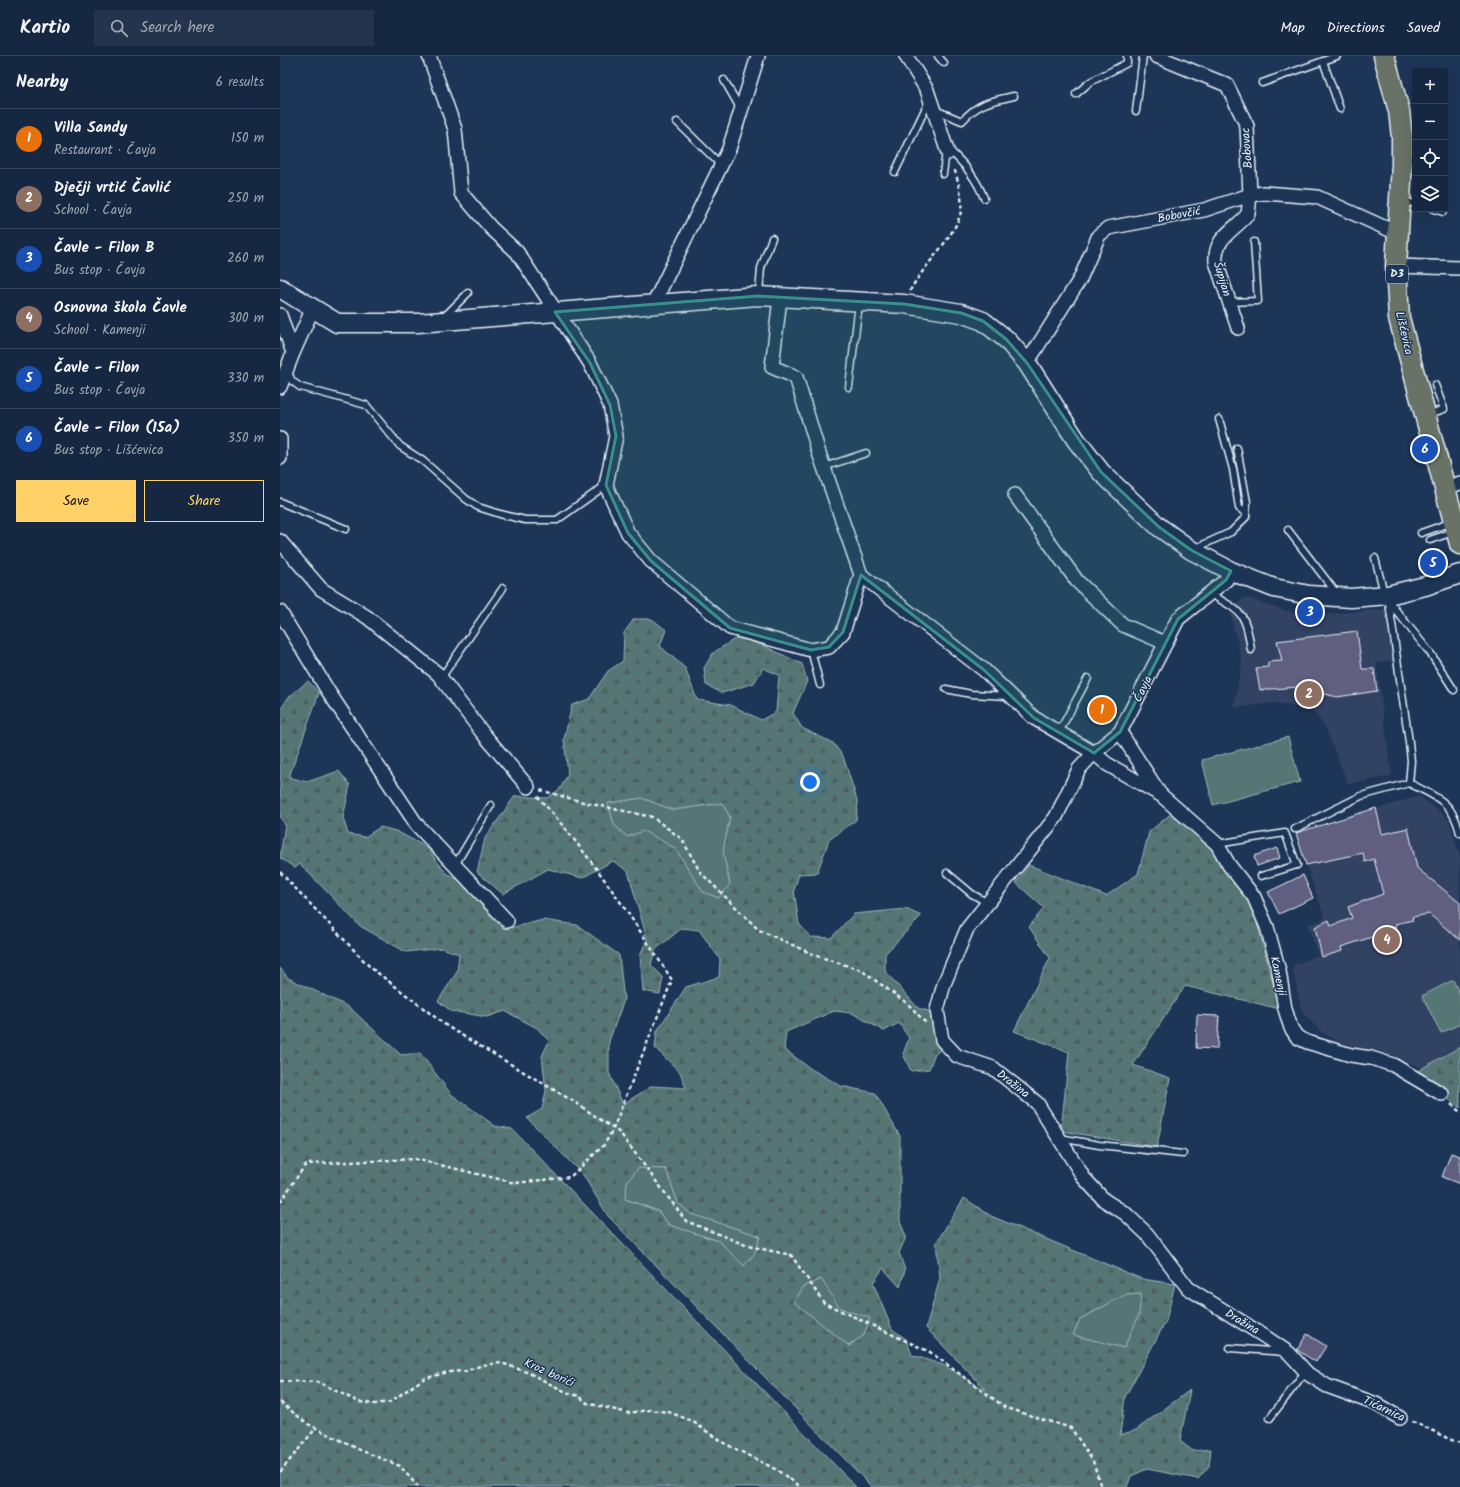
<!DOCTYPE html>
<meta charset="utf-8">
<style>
:root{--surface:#162841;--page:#23344c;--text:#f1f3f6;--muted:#9ea6b1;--line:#35445a;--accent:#ffd166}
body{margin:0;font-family:Kalam,sans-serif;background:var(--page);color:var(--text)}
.controls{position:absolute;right:12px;top:12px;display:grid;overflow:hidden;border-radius:0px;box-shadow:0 4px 16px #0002}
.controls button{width:36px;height:36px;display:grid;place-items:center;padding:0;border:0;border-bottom:1px solid var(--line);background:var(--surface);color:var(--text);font:20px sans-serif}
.you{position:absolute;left:530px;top:726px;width:14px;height:14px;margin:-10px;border:3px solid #fff;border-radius:50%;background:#1a73e8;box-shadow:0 0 0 6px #1a73e833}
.badge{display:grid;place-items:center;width:26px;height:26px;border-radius:50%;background:var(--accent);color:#fff;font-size:13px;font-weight:700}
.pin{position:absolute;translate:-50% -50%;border:2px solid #fff;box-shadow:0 1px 4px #0006}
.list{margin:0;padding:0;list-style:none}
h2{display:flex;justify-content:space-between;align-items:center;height:52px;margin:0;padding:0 16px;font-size:17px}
h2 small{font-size:13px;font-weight:400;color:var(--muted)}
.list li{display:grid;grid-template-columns:26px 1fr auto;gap:12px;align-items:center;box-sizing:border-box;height:60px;padding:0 16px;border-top:1px solid var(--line)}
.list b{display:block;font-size:15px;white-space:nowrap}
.list p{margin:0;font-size:13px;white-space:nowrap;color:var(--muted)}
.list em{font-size:13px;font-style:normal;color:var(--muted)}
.actions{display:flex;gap:8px;padding:12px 16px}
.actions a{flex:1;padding:9px 0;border:1px solid var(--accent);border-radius:0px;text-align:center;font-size:14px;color:var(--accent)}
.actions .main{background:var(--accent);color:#111}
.icon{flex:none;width:22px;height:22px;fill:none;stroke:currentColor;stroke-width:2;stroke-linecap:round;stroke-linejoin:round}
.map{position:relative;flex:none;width:1180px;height:1431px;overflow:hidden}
header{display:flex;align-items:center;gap:24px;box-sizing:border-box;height:56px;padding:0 20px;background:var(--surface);border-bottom:1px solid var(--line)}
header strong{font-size:19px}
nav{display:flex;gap:22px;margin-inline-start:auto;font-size:14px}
.search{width:280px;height:36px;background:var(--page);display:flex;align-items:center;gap:10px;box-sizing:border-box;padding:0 14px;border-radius:0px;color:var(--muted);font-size:15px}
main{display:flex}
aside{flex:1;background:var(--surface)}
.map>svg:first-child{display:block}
.built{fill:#314263}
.green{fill:#557675;stroke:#9eb4b6}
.forest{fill:url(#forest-firs);stroke:#9eb4b6;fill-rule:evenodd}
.building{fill:#615f80;stroke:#e8f1f8}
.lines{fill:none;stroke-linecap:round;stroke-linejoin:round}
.service-casing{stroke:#e8f1f8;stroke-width:9}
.minor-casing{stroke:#e8f1f8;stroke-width:16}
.secondary-casing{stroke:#e8f1f8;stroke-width:21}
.primary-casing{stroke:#e8f1f8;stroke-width:23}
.path{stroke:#e8f1f8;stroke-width:2.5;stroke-dasharray:4 3;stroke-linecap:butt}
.service{stroke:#1d3557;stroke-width:6}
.minor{stroke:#1d3557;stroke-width:13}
.secondary{stroke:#1d3557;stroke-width:18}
.primary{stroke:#697266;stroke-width:20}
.marked{fill:#3a8f8a;fill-opacity:0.2;stroke:#3a8f8a;stroke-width:3;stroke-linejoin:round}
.labels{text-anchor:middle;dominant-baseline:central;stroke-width:3;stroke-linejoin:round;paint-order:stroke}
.shield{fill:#1d3557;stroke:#abb9c8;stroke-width:1}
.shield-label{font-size:11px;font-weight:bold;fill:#e8f1f8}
.street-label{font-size:12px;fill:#e8f1f8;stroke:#1d3557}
</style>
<header>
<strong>Kartio</strong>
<div class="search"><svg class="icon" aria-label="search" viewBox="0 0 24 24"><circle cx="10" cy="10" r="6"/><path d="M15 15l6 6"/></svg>Search here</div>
<nav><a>Map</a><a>Directions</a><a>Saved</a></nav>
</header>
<main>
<aside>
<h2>Nearby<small>6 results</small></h2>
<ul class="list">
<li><span class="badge" style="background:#e8710a">1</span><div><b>Villa Sandy</b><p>Restaurant · Čavja</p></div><em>150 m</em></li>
<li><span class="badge" style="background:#8d6e63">2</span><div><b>Dječji vrtić Čavlić</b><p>School · Čavja</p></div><em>250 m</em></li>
<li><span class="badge" style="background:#1a4fb4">3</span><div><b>Čavle - Filon B</b><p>Bus stop · Čavja</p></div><em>260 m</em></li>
<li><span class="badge" style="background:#8d6e63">4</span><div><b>Osnovna škola Čavle</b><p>School · Kamenji</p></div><em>300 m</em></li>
<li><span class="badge" style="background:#1a4fb4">5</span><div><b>Čavle - Filon</b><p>Bus stop · Čavja</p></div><em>330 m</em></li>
<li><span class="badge" style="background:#1a4fb4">6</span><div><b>Čavle - Filon (15a)</b><p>Bus stop · Lišćevica</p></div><em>350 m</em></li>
</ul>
<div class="actions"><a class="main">Save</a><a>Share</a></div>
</aside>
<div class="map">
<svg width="1180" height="1431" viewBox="0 0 1180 1431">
<defs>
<pattern id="forest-firs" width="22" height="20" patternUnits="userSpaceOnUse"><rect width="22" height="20" fill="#557675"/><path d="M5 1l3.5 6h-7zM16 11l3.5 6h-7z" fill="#4e5f60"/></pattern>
</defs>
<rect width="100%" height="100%" fill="#1d3557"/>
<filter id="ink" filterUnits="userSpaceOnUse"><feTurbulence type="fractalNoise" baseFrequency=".025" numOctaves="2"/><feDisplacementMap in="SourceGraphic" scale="8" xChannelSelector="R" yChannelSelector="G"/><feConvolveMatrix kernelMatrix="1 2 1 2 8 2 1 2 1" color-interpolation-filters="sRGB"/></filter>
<g filter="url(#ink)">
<g class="built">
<path d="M964,541L1007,555L1037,559L1105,553L1112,605L1096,606L1112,720L1068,728L1045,671L1032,654L993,647L954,652L962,605L950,556Z"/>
<path d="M1139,740L1168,762L1180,801V991L1143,1012L1097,995L1061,987L1040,975L1022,956L1012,910L1038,899L1028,869L1045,863L1015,777Z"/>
</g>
<g class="green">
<path d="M1008,681L1020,726L933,749L922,704Z"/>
<path d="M362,742L393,754L442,747L450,761L443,795L450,829L439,842L423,836L395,792L347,781L334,769L328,747Z"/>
<path d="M1173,924L1180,939V968L1161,977L1142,940Z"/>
<path d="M358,1112L386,1113L398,1147L411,1158L480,1180L475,1197L464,1210L439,1185L389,1169L378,1155L345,1143L347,1126Z"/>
<path d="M542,1223L560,1252L590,1262L584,1279L568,1290L514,1246L523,1231Z"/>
<path d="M862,1238L859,1259L844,1292L793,1279L800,1263L845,1239Z"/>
</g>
<g class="forest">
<path d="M354,563H372L386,574L380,590L405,612L417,644L451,649L481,664L496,656L499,619L483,612L474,627L442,637L426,629L424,612L433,597L461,579L522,608L527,625L513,657L522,672L553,687L563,700L578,747L576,764L549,784L537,817L519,818L514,834L519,868L531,881L551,882L574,858L626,853L641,860L605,898V915L638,952L655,957L654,973L661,994L655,997L649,1013L631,1015L623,998L629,982L619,967L604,975L572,957L554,955L506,976L504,993L531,1013L561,1030L595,1037L620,1080V1165L626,1181L619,1197L625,1214L620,1231L603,1212L593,1227L612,1273L626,1283L632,1299L663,1309L706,1334L646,1272L660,1222L656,1187L684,1142L711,1160L862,1223L895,1228L886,1265L845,1341L840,1379L856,1374L910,1334L900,1385L913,1395L931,1393L929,1410L918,1423L867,1413L851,1420L847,1431H592L328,1160L303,1119L247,1062L262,1053L266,1035L262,1000L269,985L257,972L225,955L207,961L171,955L158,945L177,916L179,898L162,892L126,896L80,870L20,808L15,812L0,802L5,768L0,761V655L8,642L28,625L39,637L9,721L27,726L59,715L70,729L63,762L68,778L85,781L100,771L116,775L146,791L166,817L214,843L230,872L263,864L297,869L339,899L344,944L329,985V1017L343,1048L372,1030L406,1032L400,1016L375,992L377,975L406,931L439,921L440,903L419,874L402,872L375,894L371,909L383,921L380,938L363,935L360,899L367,883L348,815L333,805L302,822L268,813L223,838L197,816L205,782L235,740L267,742L280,733L288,718L284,683L292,649L309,643L328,615L343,605L344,577ZM362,742L393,754L442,747L450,761L443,795L450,828L439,842L423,836L395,792L363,775L347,781L334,769L328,747ZM358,1112L386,1113L398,1147L411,1158L480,1180L475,1197L464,1210L439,1185L389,1169L378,1155L345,1143L347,1126ZM541,1223L560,1252L590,1262L584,1279L569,1290L514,1246L523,1231ZM861,1238L859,1259L844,1292L793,1279L800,1263L845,1239Z"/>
<path d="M894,755L935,794L972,848L1000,953L905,930L853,1009L890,1022L877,1091L781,1075L789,996L734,975L770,902L749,871L764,852L736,827L749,809L826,840L858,818L869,776Z"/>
<path d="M0,912L8,922L69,951L121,999L140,997L171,1038L215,1070L232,1073L576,1431H0Z"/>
<path d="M1180,991V1052L1134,1017Z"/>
</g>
<g class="building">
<path d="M1077,575L1082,613H1094L1097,635L1057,641L1017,631L980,634L976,612L988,611V606L1002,605L997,585Z"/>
<path d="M1096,752L1102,778L1128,772L1137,812L1180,847V884L1149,858L1132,861L1133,864L1115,868L1116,871L1097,876L1098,879L1061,891L1062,895L1042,901L1035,871L1049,864L1051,870L1072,862L1068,851L1103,838L1094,803L1085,806L1083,797L1026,809L1016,777Z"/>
<path d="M997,792L1000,802L977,810L974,800Z"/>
<path d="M1023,819L1033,842L999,858L988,836Z"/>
<path d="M917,959L939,960L937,993L916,992Z"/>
<path d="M1171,1097L1180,1100V1128L1162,1121Z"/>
<path d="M1027,1278L1046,1290L1036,1306L1017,1294Z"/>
</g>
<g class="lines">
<defs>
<g id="service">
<path d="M658,0L664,7"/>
<path d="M1043,5L1060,53"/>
<path d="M444,24L460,52"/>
<path d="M982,27L1057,0"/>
<path d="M796,38L810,26L847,7V0"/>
<path d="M655,54L682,65C698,47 711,45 734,40"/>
<path d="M856,55L863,0"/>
<path d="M397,66L441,109"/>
<path d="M669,94C684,107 697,124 704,142"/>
<path d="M615,116L649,45"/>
<path d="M663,118L666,95"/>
<path d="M1122,144L1135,148"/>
<path d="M1153,153L1163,156"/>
<path d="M479,238L481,212L492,182"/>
<path d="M949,246L978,245L974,186"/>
<path d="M165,260L188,237"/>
<path d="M7,314L12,325L20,331L86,349L120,390L143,405L186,443L198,451L220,458L245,464H277L326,429"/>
<path d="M569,331L579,247"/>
<path d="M1147,359L1164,353L1155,329"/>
<path d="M939,363L953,413L959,452L966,457"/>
<path d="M544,411L586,397"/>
<path d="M0,446L66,473"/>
<path d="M1008,474L1057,538"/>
<path d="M1141,477L1172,466"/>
<path d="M1150,484L1173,476"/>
<path d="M916,492L951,476L966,461L967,446L957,392"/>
<path d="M1095,502L1104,537"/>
<path d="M929,537C961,556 966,555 971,594"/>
<path d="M1110,547L1151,598L1174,634"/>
<path d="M531,594L540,629"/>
<path d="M161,622L223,532"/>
<path d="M666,633L691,638L728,640"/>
<path d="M779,676L808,622"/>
<path d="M1129,727C1156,741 1172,744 1180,777"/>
<path d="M1015,773L1081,740L1129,727L1131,705L1129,686L1108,540"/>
<path d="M937,788L1005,777L1017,809L981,820"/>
<path d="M175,809L211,749"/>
<path d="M667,817L692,838L708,847"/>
<path d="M780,1082L819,1089L903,1098"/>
<path d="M950,1292L1004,1296"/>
<path d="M990,1362L1025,1316"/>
</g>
<g id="minor">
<path d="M149,0L175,73L181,137L211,172L237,196L310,307L330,349L336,380L326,429L328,434L348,477L371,505L450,572L531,594L549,591L563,576L581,519"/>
<path d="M626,0L647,34L668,97"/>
<path d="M876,0L947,29L967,70L970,139L968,158C954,175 934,181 936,206L958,272"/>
<path d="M1116,210L1180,212"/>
<path d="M500,242L492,311L516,321L539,397L581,519L704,614L754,662L814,697L840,676L898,563L946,524L951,515"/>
<path d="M373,249L449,93L478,0"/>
<path d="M0,259L13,297"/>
<path d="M747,307L800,223L819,179L828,172L924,154L970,139L984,137L1037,141L1119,178"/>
<path d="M0,331L13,297L33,252"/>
<path d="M0,383V402"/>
<path d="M1166,432L1180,427"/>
<path d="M735,439L797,525L843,569L885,587"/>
<path d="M0,485L41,533L87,561L158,618L201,675L248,731"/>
<path d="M0,556L48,635L137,769L227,865"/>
<path d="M840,676L880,738"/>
<path d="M1120,1362L1096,1348L1047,1330L1028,1318L1009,1297L984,1280L908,1232L867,1178L846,1158L824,1144L804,1122L757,1047L713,1012L677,1000L662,984L657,954L664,928L687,873L776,761L799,713L814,697L827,708L881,739L937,788L949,809L974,841L987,871L999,915L1005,953L1011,972L1017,981L1027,986L1071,999L1091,1002L1113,1009L1162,1038"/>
</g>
<path id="secondary" d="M0,232L57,267H138L478,240L624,248L681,257L703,265L726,283L747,307L796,384L821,416L879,471L911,494L951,515L994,532L1029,539L1071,542L1108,539L1145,530L1180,518"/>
<path id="primary" d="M1104,0L1119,55L1122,81V108L1116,210L1119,262L1180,488"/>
</defs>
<use href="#service" class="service-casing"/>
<use href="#minor" class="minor-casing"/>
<use href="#secondary" class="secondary-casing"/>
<use href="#primary" class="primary-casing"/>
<g class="path">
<path d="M630,235C641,212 677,179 681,155C683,141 678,125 674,112"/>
<path d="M260,734L303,746L372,761L402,783L420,816L479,874L537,900L581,914L628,948L646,967"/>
<path d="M0,816L90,911L168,971L296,1047L340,1077L406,1165L468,1190L511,1199L544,1247L650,1296L726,1352L791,1372L813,1405L821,1431"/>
<path d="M1171,1048L1180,1056"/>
<path d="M0,1146L26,1108L135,1103L235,1127L290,1121L324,1089L333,1073L392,924C351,860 308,796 257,740"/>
<path d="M0,1325L38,1326L79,1346L95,1348L110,1346L143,1323L168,1316L186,1315L203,1309L222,1307L249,1317L286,1336L299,1340L307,1347L348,1357L369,1354L389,1356L412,1365L442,1386L497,1414L521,1431"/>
<path d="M0,1346L28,1368L80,1394L120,1410L138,1431"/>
<path d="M1132,1366C1149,1371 1163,1382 1180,1387"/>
<path d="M0,1416L36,1372"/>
</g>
<use href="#service" class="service"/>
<use href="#minor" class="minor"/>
<use href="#secondary" class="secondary"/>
<use href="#primary" class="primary"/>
</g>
</g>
<path class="marked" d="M478,240L624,248L681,257L703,265L726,283L747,307L821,416L879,471L911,494L951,515L946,524L898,563L840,676L814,697L754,662L704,614L581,519L563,576L549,591L531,594L450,572L371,505L348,477L326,429L336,380L330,349L310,307L275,256Z"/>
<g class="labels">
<rect class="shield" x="1106" y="209" width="22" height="18" rx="3"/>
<g class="shield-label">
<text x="1117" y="218">D3</text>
</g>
<g class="street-label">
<text transform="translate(967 92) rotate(-94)">Bobovac</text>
<text transform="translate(899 159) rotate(-11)">Bobovčić</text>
<text transform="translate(942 223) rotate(73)">Šupijan</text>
<text transform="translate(1124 277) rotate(77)">Lišćevica</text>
<text transform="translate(863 633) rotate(-64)">Čavja</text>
<text transform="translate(998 920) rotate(78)">Kamenji</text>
<text transform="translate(733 1028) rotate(38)">Dražina</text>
<text transform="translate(962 1266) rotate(31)">Dražina</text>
<text transform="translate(269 1317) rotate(24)">Kroz borići</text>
<text transform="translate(1104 1353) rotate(25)">Tićarnica</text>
</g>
</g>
</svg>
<div class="controls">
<button>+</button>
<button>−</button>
<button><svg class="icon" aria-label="locate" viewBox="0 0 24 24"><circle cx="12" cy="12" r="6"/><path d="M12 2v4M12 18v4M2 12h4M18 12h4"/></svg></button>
<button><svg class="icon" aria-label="layers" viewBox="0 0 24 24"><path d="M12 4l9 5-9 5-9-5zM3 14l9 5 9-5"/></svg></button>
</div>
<div class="you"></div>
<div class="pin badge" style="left:822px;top:654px;background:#e8710a">1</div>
<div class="pin badge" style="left:1029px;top:638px;background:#8d6e63">2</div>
<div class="pin badge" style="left:1030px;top:556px;background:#1a4fb4">3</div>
<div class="pin badge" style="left:1107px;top:884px;background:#8d6e63">4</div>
<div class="pin badge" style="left:1153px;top:507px;background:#1a4fb4">5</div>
<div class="pin badge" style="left:1145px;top:393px;background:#1a4fb4">6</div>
</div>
</main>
